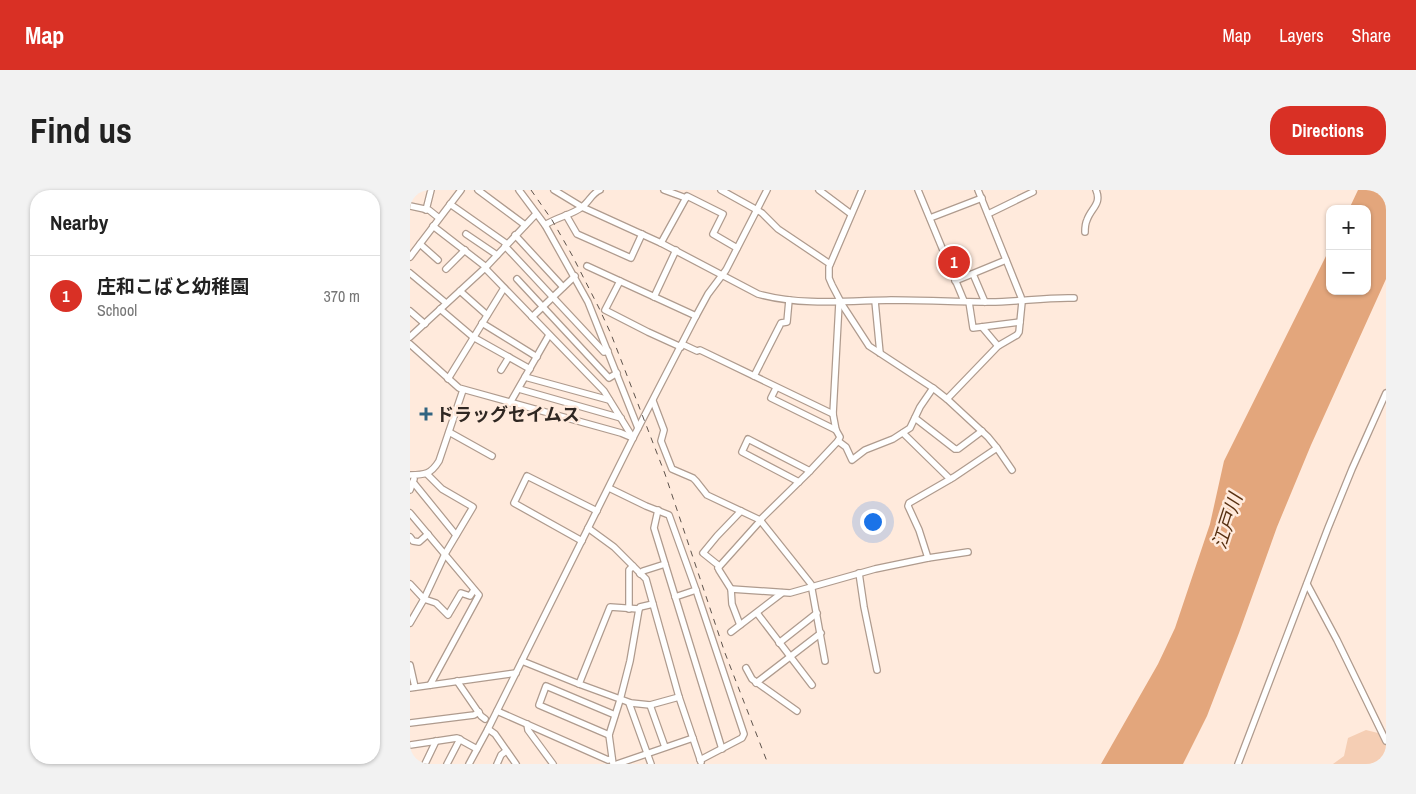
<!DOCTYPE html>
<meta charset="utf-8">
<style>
:root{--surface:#fff;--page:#f2f2f2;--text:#222;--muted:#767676;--line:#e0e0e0;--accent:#d93025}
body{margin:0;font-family:"Archivo Narrow","Noto Sans JP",sans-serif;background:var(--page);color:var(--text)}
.controls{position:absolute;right:15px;top:15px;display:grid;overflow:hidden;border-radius:10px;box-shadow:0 1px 4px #0004}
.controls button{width:45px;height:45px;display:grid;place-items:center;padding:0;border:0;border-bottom:1px solid var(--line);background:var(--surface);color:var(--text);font:25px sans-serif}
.you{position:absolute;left:462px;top:331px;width:18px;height:18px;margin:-12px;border:4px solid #fff;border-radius:50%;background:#1a73e8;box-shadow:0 0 0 8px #1a73e833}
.badge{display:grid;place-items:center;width:32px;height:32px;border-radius:50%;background:var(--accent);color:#fff;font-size:16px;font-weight:700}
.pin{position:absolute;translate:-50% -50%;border:2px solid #fff;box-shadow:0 1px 5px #0006}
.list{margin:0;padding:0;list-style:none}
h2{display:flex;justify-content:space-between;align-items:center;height:65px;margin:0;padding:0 20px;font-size:21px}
h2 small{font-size:16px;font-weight:400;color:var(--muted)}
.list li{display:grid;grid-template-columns:32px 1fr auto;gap:15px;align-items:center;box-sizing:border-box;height:80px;padding:0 20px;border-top:1px solid var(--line)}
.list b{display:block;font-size:19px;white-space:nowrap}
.list p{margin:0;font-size:16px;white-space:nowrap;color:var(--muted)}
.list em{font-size:16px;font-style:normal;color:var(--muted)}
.map{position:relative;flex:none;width:976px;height:574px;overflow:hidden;border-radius:20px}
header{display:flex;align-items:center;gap:30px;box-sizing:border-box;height:70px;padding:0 25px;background:var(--accent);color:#fff}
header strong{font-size:24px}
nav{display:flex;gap:28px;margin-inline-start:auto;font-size:18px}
.intro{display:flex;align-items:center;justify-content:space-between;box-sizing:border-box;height:120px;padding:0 30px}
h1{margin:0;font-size:35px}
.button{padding:12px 22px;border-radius:20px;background:var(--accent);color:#fff;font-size:18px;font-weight:700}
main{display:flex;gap:30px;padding:0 30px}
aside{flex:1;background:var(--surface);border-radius:20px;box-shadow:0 1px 4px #0004}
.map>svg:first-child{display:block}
.green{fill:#f5ceb4}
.water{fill:#e3a67c}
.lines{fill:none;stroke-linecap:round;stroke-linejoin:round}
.minor-casing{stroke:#af9b8e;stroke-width:8}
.minor{stroke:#fff;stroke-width:5.5}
.rail{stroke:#5d524b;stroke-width:1;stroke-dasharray:6 6;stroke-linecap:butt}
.poi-dot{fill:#316481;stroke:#ffeadc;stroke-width:2}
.labels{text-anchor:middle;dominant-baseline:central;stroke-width:5;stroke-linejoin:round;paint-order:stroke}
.poi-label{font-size:18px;font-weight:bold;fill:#2f2722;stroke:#ffeadc;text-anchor:start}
.water-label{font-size:19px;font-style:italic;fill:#593112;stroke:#ffeadc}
</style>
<header>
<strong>Map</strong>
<nav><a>Map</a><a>Layers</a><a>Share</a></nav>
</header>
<div class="intro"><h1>Find us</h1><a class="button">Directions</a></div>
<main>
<aside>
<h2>Nearby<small></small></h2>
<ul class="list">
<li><span class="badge">1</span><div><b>庄和こばと幼稚園</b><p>School</p></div><em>370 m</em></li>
</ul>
</aside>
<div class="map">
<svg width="976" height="574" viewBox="0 0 976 574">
<rect width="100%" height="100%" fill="#ffeadc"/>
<path class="green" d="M956,540L972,544L976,546V574H923L934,566L938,548Z"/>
<path class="water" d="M948,0H976V89L901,255L867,337L829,443L797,526L773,574H691L748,474L765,438L800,334L814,271L920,58V101H957V19H939Z"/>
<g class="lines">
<defs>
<g id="minor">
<path d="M68,0L115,35"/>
<path d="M109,0L135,35L178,112L228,238"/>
<path d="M144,0L172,17L251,53L348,104C392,116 436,111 481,110C514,110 547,112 580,112C608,112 636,107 664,108"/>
<path d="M254,0L276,8"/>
<path d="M311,0L347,20"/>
<path d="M409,0L441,24"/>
<path d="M452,0L419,77V88L422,95L433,116L459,156L523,198L537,209L578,247L587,258L602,280"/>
<path d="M508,0L554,111"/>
<path d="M40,14L97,54"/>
<path d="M0,16L19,20L29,28"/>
<path d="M16,20L21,0"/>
<path d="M347,20L352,23L368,39L420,74"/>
<path d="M578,24L623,2"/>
<path d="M156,25L167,44L221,68L232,44"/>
<path d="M520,28L572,8"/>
<path d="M135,35C147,27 162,25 172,17C179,12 182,3 190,0"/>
<path d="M23,36L76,77"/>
<path d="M675,42C675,38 675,34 677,30C681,18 692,14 686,0"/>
<path d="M56,44L87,65"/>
<path d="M105,45L153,97"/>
<path d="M251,53L277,6L313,24L303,44L327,58"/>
<path d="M10,54L28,70"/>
<path d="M95,56L194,162L198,161"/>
<path d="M0,67L51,0"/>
<path d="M177,76L286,126"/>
<path d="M75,78L194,201L223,248"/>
<path d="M36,79L55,60"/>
<path d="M0,83L36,113"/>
<path d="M563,84L575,112"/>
<path d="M107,89L199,188L207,183"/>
<path d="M210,91L195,120L238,142L271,157"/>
<path d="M545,91L596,70"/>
<path d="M50,101L77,125"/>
<path d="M244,107L266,60"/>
<path d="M465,111L470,163"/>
<path d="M559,112L563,138L610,132"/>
<path d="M30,119L63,147L120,179"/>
<path d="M0,121L15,134"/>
<path d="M122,127L165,86"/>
<path d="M72,133L127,167"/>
<path d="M572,137L588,156"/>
<path d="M0,147L75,78L126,24"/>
<path d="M0,154L49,198L211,243L223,248"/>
<path d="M272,154L287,161L290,160L423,224"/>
<path d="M91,180L99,167"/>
<path d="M344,186L371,133L377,132L379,110"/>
<path d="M115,187L199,210"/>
<path d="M38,189L94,98"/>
<path d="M366,198L361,208L426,240"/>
<path d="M109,199L211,228"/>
<path d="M537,209L588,156L607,145L609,142L612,112L611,107L568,0"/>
<path d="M243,211L254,240L251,251L262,279L283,288L286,291L297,305L350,330L401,394L415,471"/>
<path d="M100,213L139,145"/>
<path d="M505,228L545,259H548L572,241"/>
<path d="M39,242L82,266"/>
<path d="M493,243L540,289"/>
<path d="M428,251L436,257L442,270L455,260L483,249L500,238L510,217L523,198"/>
<path d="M0,285C15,285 21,284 29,271L53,200"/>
<path d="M3,292L46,345"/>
<path d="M389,292L332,262L338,249L400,281"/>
<path d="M199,298L236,316L259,325L286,400L334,544L332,548L290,570"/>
<path d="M0,300L4,289"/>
<path d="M248,320L244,338L312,559"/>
<path d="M0,323L69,405L20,495"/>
<path d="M350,330L397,284L428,251L430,247L426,240L423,224L429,113"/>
<path d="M178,338L204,357L236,389L269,507L291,572"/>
<path d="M0,347L3,351L9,352L18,344"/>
<path d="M172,351L104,313L117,286L187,321"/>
<path d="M518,368L509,340L498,316L499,313L544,287L587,258"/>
<path d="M308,378L351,330"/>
<path d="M449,383L454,417L467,480"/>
<path d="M230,384L233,381L255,374"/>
<path d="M0,394L14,409L26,413L38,425L51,403L60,406L64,400"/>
<path d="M897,394L927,450L976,551"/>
<path d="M321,399L380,403L465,379L518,368L558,362"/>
<path d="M265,407L286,400"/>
<path d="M219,419V380L223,376"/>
<path d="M347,423L402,495"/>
<path d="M0,433L14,409L35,364L63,317L32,299L17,284"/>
<path d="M330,435L322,414L321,399L309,380L308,375L293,363L307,346L331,321"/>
<path d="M321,442L372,403"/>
<path d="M369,453L407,423"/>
<path d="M112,471L169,494L221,513L240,515L269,507"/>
<path d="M0,475L5,497"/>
<path d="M336,478L342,489L387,521"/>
<path d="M47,491L71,526L75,529"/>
<path d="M346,493L411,443"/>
<path d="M169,494L200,417L229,419L230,417L243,414"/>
<path d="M0,498L106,483"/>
<path d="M219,513L241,574"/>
<path d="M240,515L255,557"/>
<path d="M87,521L198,570L202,569"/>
<path d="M0,533L64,525L69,522"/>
<path d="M117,534L118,540L143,574"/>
<path d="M78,539L85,544L106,574"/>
<path d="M199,545L129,515L136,496L205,525"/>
<path d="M0,555L47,548L67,559"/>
<path d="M15,574L26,551"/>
<path d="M37,574L50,549"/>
<path d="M59,574L78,539L223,248L286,126L298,104L316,80L357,0"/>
<path d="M87,574L91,565L96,561"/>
<path d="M203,574L199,545L210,510L220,471L229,419"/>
<path d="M207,574L283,548"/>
<path d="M828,574L918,338L942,279L976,203"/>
</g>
</defs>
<use href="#minor" class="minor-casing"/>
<use href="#minor" class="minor"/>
<path class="rail" d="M121,0L142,30L162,65L189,118L201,144L255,284L315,463L358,574"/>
</g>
<path class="poi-dot" d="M13.5 216.5h5v5h5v5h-5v5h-5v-5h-5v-5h5z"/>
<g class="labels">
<g class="poi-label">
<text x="26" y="224">ドラッグセイムス</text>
</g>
<g class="water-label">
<text transform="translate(817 331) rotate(-72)">江戸川</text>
</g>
</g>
</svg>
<div class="controls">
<button>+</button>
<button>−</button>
</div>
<div class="you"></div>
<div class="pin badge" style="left:544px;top:72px">1</div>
</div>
</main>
